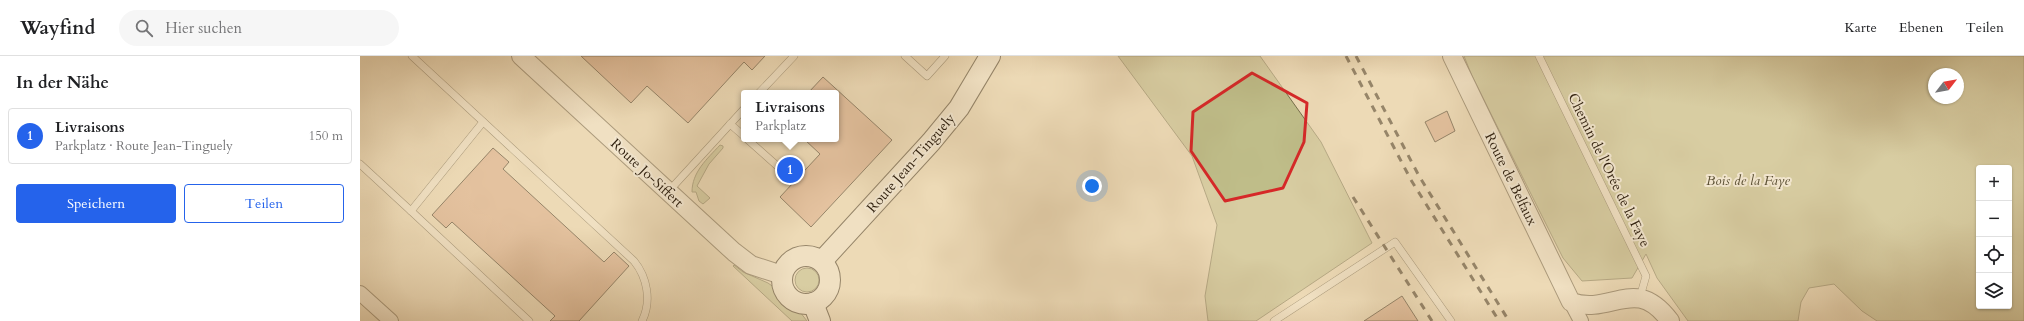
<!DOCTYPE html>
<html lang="de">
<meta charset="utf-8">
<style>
:root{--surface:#fff;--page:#f6f6f6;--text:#202124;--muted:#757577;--line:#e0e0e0;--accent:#2563eb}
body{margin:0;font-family:Cardo,serif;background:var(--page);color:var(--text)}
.controls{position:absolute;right:12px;bottom:12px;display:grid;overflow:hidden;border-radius:4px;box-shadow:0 1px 3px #0004}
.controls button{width:36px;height:36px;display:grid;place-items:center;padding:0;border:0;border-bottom:1px solid var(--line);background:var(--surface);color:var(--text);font:20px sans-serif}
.compass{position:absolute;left:1568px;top:12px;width:36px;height:36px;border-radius:50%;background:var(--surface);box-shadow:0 1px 3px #0004;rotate:59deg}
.you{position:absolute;left:732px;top:130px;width:14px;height:14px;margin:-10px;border:3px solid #fff;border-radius:50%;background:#1a73e8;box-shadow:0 0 0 6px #1a73e833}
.badge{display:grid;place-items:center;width:26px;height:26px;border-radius:50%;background:var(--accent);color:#fff;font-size:13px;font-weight:700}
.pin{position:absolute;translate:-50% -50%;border:2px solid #fff;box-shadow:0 1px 4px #0006}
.popup{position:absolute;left:381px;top:34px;width:98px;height:52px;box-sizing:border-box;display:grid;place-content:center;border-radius:4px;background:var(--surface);filter:drop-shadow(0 1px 3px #0005);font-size:13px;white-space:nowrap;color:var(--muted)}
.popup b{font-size:15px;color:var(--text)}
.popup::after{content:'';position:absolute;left:50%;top:100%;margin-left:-8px;border:8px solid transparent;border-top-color:var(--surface)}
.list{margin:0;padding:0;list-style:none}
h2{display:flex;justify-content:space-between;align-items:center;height:52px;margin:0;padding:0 16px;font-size:17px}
h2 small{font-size:13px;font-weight:400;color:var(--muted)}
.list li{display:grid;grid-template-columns:26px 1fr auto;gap:12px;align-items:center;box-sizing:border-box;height:56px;margin:0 8px 8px;padding:0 8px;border:1px solid var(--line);border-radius:4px}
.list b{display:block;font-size:15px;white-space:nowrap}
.list p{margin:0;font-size:13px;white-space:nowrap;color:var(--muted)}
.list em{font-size:13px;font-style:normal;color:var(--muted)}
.actions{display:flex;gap:8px;padding:12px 16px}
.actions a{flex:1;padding:9px 0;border:1px solid var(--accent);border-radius:4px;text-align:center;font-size:14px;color:var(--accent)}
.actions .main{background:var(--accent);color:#fff}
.icon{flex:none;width:22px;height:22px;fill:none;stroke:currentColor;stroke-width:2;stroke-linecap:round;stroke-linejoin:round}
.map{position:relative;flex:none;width:1664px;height:265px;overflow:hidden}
header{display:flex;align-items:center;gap:24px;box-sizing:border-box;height:56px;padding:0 20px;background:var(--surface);border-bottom:1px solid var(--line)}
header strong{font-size:19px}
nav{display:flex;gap:22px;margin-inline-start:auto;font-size:14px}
.search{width:280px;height:36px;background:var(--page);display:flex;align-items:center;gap:10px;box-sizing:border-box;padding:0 14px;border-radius:22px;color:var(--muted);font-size:15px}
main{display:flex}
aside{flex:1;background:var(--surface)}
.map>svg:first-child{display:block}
.green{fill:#bfbd89;stroke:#766e4b;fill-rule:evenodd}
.building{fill:#daa584;stroke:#2d1e0d}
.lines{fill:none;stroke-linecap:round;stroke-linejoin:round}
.service-casing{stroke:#5d4d37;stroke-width:8}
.minor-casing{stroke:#5d4d37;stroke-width:16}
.tertiary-casing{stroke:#5d4d37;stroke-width:20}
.secondary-casing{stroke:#2d1e0d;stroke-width:22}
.service{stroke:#f3e7d0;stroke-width:7}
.minor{stroke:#f3e7d0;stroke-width:14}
.tertiary{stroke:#f3e7d0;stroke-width:18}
.secondary{stroke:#f3e7d0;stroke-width:20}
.rail{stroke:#2d1e0d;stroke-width:3;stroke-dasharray:7 7;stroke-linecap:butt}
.marked{fill:none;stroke:#d62828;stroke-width:3;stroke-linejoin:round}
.labels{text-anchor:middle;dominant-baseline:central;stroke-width:4;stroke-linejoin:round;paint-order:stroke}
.street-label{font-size:14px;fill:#2d1e0d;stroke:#f3e7d0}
.park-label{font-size:14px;font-style:italic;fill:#594e32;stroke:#f3e7d0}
</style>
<header>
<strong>Wayfind</strong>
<div class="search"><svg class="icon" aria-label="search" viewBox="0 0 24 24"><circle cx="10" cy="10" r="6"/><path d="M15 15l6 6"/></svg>Hier suchen</div>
<nav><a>Karte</a><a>Ebenen</a><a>Teilen</a></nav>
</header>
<main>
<aside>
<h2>In der Nähe<small></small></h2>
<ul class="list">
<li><span class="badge">1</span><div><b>Livraisons</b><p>Parkplatz · Route Jean-Tinguely</p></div><em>150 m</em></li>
</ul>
<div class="actions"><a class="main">Speichern</a><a>Teilen</a></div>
</aside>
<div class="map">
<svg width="1664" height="265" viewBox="0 0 1664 265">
<rect width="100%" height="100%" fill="#eddab6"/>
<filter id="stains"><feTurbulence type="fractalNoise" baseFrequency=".005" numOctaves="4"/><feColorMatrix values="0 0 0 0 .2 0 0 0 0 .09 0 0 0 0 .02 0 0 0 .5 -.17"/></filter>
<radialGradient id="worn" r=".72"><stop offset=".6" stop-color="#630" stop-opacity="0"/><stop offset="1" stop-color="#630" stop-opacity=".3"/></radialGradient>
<g class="green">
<path d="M758,0H900L961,86L1012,187L896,265H848L845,240L857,169L832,100Z"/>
<path d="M1104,0H1664V265H1517L1502,255L1474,228L1449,232L1441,246L1438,265H1328L1297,222L1286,198L1272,222L1222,225L1203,202L1112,20ZM1574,18H1598V42H1574ZM1619,112H1649V250H1619Z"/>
<path d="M360,89L363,90V92L349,108L337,130L350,142L343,148L339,145L336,136H332C332,116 347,103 360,89Z"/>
<path d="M374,209L383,216L408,227L415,232L427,249L440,256L447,265H432L373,210Z"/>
<circle cx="447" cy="224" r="12"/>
</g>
<g class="building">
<path d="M221,0H405L392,14L384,6L328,67L287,30L271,47Z"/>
<path d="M463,21L532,84L451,171L420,141L460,98L444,83H476V37H448Z"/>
<path d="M1087,55L1095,75L1075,86L1065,66Z"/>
<path d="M133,92L149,106L143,113L244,206L254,196L269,210L219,265H190L195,260L92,166L86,172L72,159Z"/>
<path d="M1042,240L1058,265H1004Z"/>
</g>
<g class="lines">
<defs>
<g id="service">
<path d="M52,0L274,205C287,221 292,245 282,265"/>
<path d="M545,0L567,20L585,0"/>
<path d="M1179,0L1286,220L1280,241"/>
<path d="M399,37L434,0"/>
<path d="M123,66L51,155L169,265"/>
<path d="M370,68L384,80"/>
<path d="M387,83L432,123"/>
<path d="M0,108L51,155"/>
<path d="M308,136L384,53"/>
<path d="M914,265L1035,186L1091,265"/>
</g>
<g id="minor">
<path d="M0,237L31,265"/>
<path d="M1211,246L1221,265"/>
</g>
<g id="tertiary">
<path d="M161,0L374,196L391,209L422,219"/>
<path d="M1092,0L1211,246C1252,260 1275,218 1310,265"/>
</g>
<g id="secondary">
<circle cx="446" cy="224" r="24"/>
<path d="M462,205L571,86L599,52L630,0"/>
<path d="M453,247L460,265"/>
</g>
</defs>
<use href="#service" class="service-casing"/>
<use href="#minor" class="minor-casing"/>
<use href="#tertiary" class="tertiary-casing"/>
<use href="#secondary" class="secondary-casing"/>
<use href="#service" class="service"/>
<use href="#minor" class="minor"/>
<use href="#tertiary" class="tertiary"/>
<use href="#secondary" class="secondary"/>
<g class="rail">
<path d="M986,0L1051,124L1139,265"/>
<path d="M996,0L1059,120L1149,265"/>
<path d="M993,141L1072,265"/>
</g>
</g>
<path d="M0 0H1664V265H0ZM892,17L947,47L944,86L923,132L865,145L831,95L833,56Z" fill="#eddab6" fill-opacity=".55" fill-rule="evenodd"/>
<path class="marked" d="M892,17L947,47L944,86L923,132L865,145L831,95L833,56Z"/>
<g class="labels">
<g class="street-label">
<text transform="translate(551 107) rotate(-49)">Route Jean-Tinguely</text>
<text transform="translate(1249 114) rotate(64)">Chemin de l'Orée de la Faye</text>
<text transform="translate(287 117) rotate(43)">Route Jo-Siffert</text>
<text transform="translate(1151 123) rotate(64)">Route de Belfaux</text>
</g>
<g class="park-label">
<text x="1388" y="124">Bois de la Faye</text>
</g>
</g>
<rect width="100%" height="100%" filter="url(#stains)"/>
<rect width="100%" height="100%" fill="url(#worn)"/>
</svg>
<div class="controls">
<button>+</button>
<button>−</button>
<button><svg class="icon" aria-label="locate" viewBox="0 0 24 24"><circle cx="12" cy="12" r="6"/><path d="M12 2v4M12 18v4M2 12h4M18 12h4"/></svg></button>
<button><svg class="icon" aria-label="layers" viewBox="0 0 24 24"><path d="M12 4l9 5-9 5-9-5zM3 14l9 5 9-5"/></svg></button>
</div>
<svg class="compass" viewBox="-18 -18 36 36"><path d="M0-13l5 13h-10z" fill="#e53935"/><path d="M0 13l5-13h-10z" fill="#757577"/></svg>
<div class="you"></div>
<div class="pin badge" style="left:430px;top:114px">1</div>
<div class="popup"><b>Livraisons</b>Parkplatz</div>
</div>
</main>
